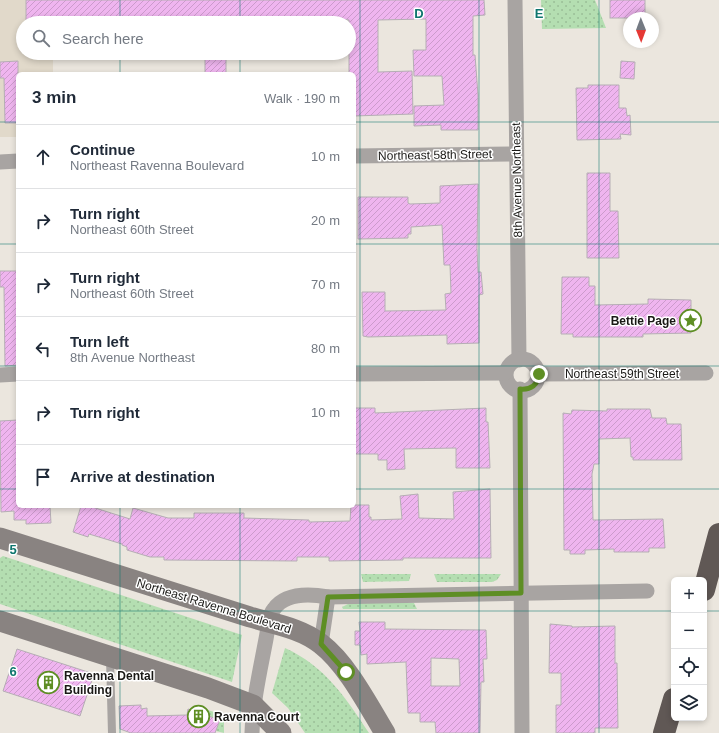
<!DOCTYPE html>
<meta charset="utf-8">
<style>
:root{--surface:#fff;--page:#f2f2f3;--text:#1f2937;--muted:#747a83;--line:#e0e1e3}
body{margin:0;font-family:Helvetica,sans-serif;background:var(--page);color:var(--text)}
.controls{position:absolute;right:12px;bottom:12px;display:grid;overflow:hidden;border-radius:6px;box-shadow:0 2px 6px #0003}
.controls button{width:36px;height:36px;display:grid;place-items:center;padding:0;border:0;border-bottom:1px solid var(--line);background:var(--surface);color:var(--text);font:20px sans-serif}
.compass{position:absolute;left:623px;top:12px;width:36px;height:36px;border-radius:50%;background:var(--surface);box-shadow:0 2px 6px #0003;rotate:179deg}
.stop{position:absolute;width:12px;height:12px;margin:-9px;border:3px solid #5e8e24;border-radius:50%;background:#fff}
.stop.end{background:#5e8e24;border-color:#fff;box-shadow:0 1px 4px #0008}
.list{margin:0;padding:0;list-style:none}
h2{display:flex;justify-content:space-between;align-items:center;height:52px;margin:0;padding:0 16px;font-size:17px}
h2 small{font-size:13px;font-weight:400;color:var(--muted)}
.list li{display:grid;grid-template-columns:26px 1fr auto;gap:12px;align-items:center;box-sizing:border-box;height:64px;padding:0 16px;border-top:1px solid var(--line)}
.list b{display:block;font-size:15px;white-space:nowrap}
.list p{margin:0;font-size:13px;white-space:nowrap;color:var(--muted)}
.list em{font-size:13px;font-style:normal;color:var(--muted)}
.icon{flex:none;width:22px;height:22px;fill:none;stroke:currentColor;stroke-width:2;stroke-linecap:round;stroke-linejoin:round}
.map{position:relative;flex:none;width:719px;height:733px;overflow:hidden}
.search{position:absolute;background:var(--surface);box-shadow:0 2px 6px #0003;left:16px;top:16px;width:340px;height:44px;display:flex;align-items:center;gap:10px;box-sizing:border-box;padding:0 14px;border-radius:22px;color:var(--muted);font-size:15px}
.panel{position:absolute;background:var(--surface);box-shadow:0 2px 6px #0003;left:16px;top:72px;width:340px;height:436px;border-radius:6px}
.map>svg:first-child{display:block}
.built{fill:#e1d9ca}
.green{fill:url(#green-dots)}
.building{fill:url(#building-hatch);stroke:#b5aeb4;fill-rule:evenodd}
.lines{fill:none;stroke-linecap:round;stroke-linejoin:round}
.lane{stroke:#a8a4a2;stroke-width:8}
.street{stroke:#a8a4a2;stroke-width:15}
.secondary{stroke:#898381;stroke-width:21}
.highway{stroke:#605855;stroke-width:22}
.route{stroke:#5e8e24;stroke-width:5}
.grid{fill:none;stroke:#0f766e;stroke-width:1;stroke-opacity:0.55}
.labels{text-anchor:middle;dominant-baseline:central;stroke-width:3;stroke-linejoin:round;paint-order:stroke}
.street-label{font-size:12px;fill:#191815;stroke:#fff}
.poi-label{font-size:12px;font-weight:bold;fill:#191815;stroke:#fff;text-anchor:start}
.grid-label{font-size:13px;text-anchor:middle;font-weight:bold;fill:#0f766e;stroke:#fff;stroke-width:3;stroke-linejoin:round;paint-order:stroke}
</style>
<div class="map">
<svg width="719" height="733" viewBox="0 0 719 733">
<defs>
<pattern id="green-dots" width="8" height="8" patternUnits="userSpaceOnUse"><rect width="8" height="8" fill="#b4deb1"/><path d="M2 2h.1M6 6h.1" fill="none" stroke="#9abe97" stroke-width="1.8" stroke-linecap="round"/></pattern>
<pattern id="building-hatch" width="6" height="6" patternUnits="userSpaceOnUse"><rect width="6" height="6" fill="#efb5ef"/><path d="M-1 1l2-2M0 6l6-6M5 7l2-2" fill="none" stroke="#cc9bcc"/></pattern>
</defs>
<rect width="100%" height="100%" fill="#ebe6de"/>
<path class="built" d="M0,0H53V23H23V53H53V74H18V137H0Z"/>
<g class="green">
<path d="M541,0H595L606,28L542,29Z"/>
<path d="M3,556L242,635L232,682L0,604V558Z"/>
<path d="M361,574H411L409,581L363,582Z"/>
<path d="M434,574H501L497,580L492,582H437Z"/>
<path d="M350,603H414L417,609H343L342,607Z"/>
<path d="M285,648C325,666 346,698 369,733H305L288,708L272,693Z"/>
<path d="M201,708L224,715V733L216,731L220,720L200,713Z"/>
</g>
<g class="building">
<path d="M26,0H484L485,15L473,16V55H475L478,95V130H441V125L414,126V106L444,105L442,76H414L413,50H426V19L378,20V72L412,71L413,114L354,116V74H349V20L316,19V22L254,23H166V21L26,23Z"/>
<rect x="610" y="0" width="35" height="18"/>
<rect x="205" y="57" width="21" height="17"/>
<path d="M18,61V123H5L4,78H0V62Z"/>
<path d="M621,61L635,62L634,79L620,78Z"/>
<path d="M588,85H619V108H626L627,116L630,115L631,135L620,134L621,139L577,140L576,88H588Z"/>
<path d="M587,173H610V211H618L619,258H587Z"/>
<path d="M478,184L477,248L478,272H481L483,294L479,295V343L447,344V335L368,337L363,336L362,292H385V311L446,310L445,294L451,293L450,265H444L442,225L411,227V234H408V238L358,239V197H408V203L410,204L440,203V186Z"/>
<path d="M0,271H18V365L5,366L4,287H0Z"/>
<path d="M562,277H589V286H595V305L648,304V299L691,300V333L643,334V337H573V334H561Z"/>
<path d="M354,408H375V413L486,408V422H488L490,468H456V448L404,449L405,469L387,470V460H378V454H354Z"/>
<path d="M607,409H650L652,418H666L667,424H681L682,460H633V457H631L630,438L599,439V464H594L592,474L593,520L663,519L665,548H649V552H614V549L585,550V554H570V550H564L563,413L571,414L572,410L607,411Z"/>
<path d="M18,420V506H50L51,523L26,524V520H14V511L1,512L0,421Z"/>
<path d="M490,489L491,558H403V560L329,561V557H297V561L164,560V557H150L127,550V547L122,545V544L89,534L88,537L73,532L81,506H89L130,519L133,508L168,518H194V513H244V518L309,520V522L350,521L351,506L354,505H369V517H371V520L402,519L400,496L418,494L419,518L454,519L453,492Z"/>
<path d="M359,622H385V629L486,630L487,659H483L484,682H481L480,733H436L435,722H420V713H408L406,662L367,664V654L361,655L360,645H355V631H360ZM431,658L459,659L460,686H431Z"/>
<path d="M550,624L572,626V627L615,626V663H617L618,728H595V733H556V705H561V673H549Z"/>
<path d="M17,649L94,674L80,716L3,691Z"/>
<path d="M141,705V709L147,708V716L187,715L188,709L220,720L215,733H131L120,729L119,706Z"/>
</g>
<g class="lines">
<path class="lane" d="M110,658L112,733"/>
<g class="street">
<path d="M515,0L519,360"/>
<path d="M354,156L516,154"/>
<path d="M0,162L18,161"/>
<circle cx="522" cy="375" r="16"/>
<path d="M354,374L505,373"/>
<path d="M539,374L706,373"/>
<path d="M0,375L18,374"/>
<path d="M520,389L522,733"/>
<path d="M321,644L328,597"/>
<path d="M252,733C253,700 260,671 266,639C268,630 268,616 274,609C286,592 311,594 328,597L647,591"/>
</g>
<g class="secondary">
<path d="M0,538L250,617C274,624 301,628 321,644C347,664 368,705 385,733"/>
<path d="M0,621L208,688L253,705L281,733"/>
</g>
<g class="highway">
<path d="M704,590L719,534"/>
<path d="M664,733L674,699"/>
</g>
</g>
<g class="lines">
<path class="route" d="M346,672L321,644L328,597L521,593L520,391V389C531,390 538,385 539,374"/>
</g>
<path class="grid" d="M120,0V23M240,0V23M360,0V733M479,0V733M599,0V733M120,53V74M240,53V74M0,122H18M354,122H719M0,244H18M354,244H719M0,366H18M354,366H719M0,489H18M354,489H719M120,506V733M240,506V733M0,611H674M704,611H719"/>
<defs>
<symbol id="sight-ring" viewBox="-11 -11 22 22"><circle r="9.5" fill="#fff" stroke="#5e8e24" stroke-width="1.5"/><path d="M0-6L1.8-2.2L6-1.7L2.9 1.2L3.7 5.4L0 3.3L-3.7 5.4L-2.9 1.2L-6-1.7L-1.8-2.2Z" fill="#5e8e24"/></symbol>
<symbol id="building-ring" viewBox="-11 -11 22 22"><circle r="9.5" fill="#fff" stroke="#5e8e24" stroke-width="1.5"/><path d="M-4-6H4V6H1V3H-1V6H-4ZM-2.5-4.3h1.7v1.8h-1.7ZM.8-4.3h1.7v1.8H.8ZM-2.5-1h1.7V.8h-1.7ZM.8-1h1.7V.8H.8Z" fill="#5e8e24"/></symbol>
</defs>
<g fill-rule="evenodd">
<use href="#sight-ring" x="678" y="308" width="25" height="25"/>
<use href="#building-ring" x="36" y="670" width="25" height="25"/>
<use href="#building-ring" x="186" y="704" width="25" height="25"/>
</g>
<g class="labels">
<g class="street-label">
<text transform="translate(435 155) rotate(-1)">Northeast 58th Street</text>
<text transform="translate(517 180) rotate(-91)">8th Avenue Northeast</text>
<text x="622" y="374">Northeast 59th Street</text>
<text transform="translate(214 606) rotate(17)">Northeast Ravenna Boulevard</text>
</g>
<g class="poi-label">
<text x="676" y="321" text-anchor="end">Bettie Page</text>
<text x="64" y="676">Ravenna Dental<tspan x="64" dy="14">Building</tspan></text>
<text x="214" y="717">Ravenna Court</text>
</g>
</g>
<g class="grid-label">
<text x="419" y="18">D</text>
<text x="539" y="18">E</text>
<text x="13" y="554">5</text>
<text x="13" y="676">6</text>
</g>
</svg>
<div class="controls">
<button>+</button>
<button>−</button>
<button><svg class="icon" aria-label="locate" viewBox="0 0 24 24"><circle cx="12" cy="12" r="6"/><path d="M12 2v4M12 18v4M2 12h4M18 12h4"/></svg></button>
<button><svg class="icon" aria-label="layers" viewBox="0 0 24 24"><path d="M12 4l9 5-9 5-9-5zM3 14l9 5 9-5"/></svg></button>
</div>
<svg class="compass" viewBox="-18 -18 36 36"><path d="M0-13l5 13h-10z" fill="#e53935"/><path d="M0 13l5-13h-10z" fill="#747a83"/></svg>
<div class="stop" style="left:346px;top:672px"></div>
<div class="stop end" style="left:539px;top:374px"></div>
<div class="search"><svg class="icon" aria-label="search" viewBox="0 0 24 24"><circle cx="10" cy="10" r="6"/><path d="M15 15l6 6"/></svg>Search here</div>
<section class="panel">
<h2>3 min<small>Walk · 190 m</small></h2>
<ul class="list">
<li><svg class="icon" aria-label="ahead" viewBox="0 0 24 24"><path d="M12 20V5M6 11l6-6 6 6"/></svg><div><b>Continue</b><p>Northeast Ravenna Boulevard</p></div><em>10 m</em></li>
<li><svg class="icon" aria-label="right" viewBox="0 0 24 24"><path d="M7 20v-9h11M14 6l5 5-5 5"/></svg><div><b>Turn right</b><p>Northeast 60th Street</p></div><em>20 m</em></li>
<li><svg class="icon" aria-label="right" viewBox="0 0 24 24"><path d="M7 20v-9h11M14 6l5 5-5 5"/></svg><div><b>Turn right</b><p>Northeast 60th Street</p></div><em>70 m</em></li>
<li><svg class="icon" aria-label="left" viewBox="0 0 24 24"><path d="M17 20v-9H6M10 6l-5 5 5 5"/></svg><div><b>Turn left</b><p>8th Avenue Northeast</p></div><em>80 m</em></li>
<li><svg class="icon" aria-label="right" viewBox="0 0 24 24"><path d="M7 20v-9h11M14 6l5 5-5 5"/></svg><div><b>Turn right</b></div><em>10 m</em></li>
<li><svg class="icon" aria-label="arrive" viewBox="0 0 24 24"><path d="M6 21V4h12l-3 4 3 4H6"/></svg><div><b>Arrive at destination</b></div></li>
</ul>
</section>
</div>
